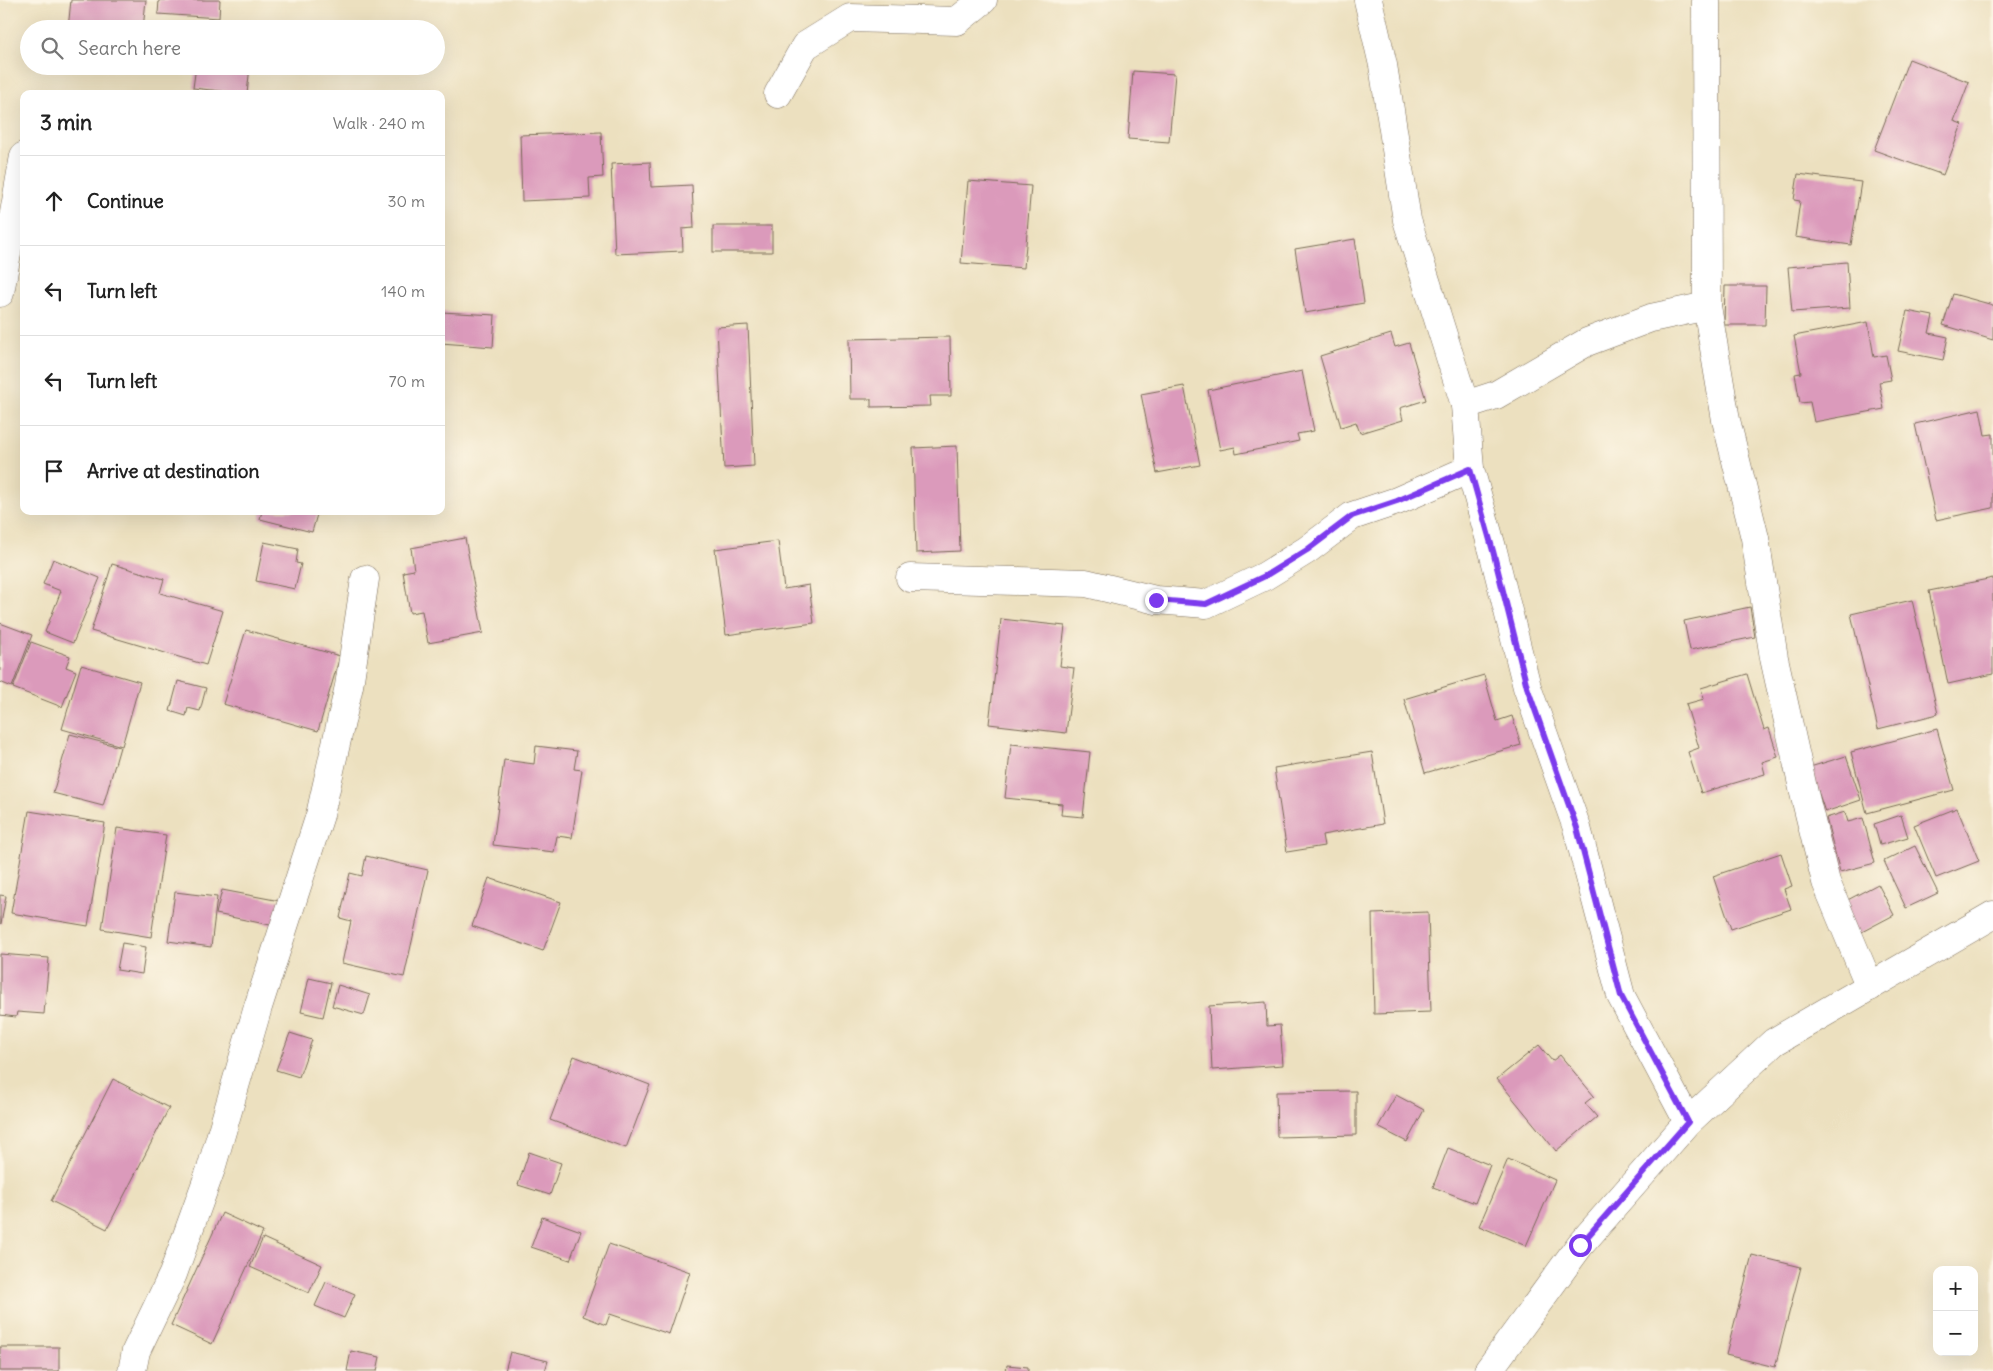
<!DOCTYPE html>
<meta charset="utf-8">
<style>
:root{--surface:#fff;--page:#f6f6f6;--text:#222;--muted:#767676;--line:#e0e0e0}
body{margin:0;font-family:Delius,sans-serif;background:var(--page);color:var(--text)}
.controls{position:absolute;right:15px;bottom:15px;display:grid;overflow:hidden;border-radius:10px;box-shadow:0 5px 20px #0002}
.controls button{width:45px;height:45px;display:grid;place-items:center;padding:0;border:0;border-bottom:1px solid var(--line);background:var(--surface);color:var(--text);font:25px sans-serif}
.stop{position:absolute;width:15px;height:15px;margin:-11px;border:4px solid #7c3aed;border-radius:50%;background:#fff}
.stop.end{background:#7c3aed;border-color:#fff;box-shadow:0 1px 5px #0008}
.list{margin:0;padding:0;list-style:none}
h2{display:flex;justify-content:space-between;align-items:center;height:65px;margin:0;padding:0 20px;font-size:21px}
h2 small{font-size:16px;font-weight:400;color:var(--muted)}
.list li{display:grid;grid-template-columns:32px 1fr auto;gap:15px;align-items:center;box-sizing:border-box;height:90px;padding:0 20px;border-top:1px solid var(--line)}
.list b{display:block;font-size:19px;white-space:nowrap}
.list em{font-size:16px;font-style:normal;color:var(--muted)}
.icon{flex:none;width:28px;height:28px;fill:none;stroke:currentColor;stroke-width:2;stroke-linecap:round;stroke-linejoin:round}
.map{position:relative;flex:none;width:1993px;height:1371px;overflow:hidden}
.search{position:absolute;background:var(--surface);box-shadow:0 5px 20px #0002;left:20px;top:20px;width:425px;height:55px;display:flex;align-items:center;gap:12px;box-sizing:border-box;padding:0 18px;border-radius:28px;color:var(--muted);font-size:19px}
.panel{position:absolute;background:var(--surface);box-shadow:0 5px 20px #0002;left:20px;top:90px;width:425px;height:425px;border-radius:10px}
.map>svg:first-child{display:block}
.building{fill:#db9abb}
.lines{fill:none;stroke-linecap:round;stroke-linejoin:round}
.street-casing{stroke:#796a56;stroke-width:29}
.street{stroke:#fff;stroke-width:28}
.route{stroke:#7c3aed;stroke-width:6}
</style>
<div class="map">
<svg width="1993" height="1371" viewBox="0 0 1993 1371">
<rect width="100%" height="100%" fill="#fcf5e5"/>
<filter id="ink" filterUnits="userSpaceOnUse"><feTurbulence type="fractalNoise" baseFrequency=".02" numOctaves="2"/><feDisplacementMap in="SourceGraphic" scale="10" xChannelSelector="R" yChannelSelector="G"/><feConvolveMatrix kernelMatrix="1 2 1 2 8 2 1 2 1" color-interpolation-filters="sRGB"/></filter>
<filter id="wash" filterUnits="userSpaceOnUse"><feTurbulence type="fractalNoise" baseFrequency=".0096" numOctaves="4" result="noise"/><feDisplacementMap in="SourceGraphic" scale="20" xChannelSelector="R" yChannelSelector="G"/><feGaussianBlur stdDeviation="1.12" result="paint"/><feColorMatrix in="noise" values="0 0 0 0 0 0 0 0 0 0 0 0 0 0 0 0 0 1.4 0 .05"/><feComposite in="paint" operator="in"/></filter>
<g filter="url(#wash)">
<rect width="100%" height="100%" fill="#ece0bf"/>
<g id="blocks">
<g class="building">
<path d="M71,0H146L143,29H68Z"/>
<path d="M159,0H220L219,18L158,14Z"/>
<path d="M1909,59L1969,82L1954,121L1962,124L1943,175L1874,150Z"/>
<path d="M196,66H250L247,94L193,88Z"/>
<path d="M1133,71L1175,74L1169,142L1128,139Z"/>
<path d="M601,132L603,177L589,178L590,198L522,201L520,135Z"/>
<path d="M650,162L651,187L692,185L694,228L682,229L683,251L615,254L611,164Z"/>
<path d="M1798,174L1861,182L1851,245L1795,237L1800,201L1794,200Z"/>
<path d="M968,181L1031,186L1024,268L961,263Z"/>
<rect x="713" y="226" width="59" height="26"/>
<path d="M1355,239L1364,303L1305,313L1295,249Z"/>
<path d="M1847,262L1850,308L1792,312L1788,267Z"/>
<path d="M1725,286H1766L1765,325H1724Z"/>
<path d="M1953,294L1993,305V340L1943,325Z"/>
<path d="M1907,311L1933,316L1929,333L1948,337L1943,360L1898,351Z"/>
<path d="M441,312L495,315L493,347L441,343Z"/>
<path d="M1868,322L1874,357L1886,355L1891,380L1879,382L1884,409L1814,422L1810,402L1800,403L1795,374L1801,373L1794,336Z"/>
<path d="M748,325L754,466L724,468L717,327Z"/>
<path d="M1391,334L1395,347L1409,343L1426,400L1400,408L1403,420L1360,433L1356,422L1341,427L1320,356Z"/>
<path d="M950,337L951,396H930L931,406L871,407V399H850L849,339Z"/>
<path d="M1302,371L1314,431L1297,434L1299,441L1236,454L1235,447L1220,450L1208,390Z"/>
<path d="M1184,386L1200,465L1157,473L1141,394Z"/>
<path d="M1980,409L1985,435L1993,434V508L1936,520L1915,424Z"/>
<path d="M957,446L960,551L916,553L913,448Z"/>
<path d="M262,511H318L312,532L260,519Z"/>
<path d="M465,538L483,633L428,643L422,611L410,613L403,572L414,570L411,548Z"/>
<path d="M778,541L784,589L809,585L814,623L726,635L715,549Z"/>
<path d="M264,542L298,549L296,563L301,564L295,589L256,581Z"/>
<path d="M53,559L100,578L73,643L45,632L61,591L43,584Z"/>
<path d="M112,564L164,579L160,593L223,611L206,665L91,631Z"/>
<path d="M1993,578V674L1948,684L1929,591Z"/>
<path d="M1912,600L1938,714L1878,729L1851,614Z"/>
<path d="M1750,607L1755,637L1690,650L1684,621Z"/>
<path d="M1001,619L1065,626L1060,666L1074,668L1066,733L989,724Z"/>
<path d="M0,623L32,635L12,687L0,682Z"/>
<path d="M246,630L340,656L318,731L223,704Z"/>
<path d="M31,642L70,656L66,667L76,671L62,707L13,688Z"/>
<path d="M81,665L140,682L122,746L62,729Z"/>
<path d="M1747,674L1764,730L1769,728L1778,757L1762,762L1765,774L1701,793L1688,752L1699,748L1686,704L1704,699L1701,688Z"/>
<path d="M1484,675L1497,721L1512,716L1521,745L1425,773L1404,699Z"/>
<path d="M178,681L206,688L200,711L188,708L186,716L170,711Z"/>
<path d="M1937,729L1954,790L1867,813L1851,752Z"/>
<path d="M70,734L120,747L103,806L53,793Z"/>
<path d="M1011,744L1090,752L1083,817L1061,815L1062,804L1005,798Z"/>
<path d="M536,746L577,751L574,769L582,770L572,838L557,836L554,852L493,845L504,760L534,764Z"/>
<path d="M1372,752L1383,824L1322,835L1324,846L1287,852L1274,768Z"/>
<path d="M1846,756L1861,800L1825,812L1810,767Z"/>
<path d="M1957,808L1979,861L1936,878L1914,825Z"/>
<path d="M29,811L105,823L88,926L11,913Z"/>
<path d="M1845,812L1848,822L1863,818L1875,863L1840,872L1826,818Z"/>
<path d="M1901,815L1908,837L1880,845L1874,824Z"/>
<path d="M117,828L166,835L151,937L102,929Z"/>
<path d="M1915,846L1938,893L1906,908L1884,861Z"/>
<path d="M1781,853L1792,886L1784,889L1791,909L1731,929L1713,876Z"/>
<path d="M366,856L428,870L404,977L342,963L351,921L340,918L350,873L362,876Z"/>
<path d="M489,878L561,902L543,951L472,926Z"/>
<path d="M1878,884L1894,915L1856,935L1840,904Z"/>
<path d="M222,890L280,901L275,926L216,914Z"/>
<path d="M175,892L217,897L211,947L168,941Z"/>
<path d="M0,895L6,896L1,924H0Z"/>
<path d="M1428,912L1431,1012L1374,1014L1372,914Z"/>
<path d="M122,943L146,947L142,974L117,970Z"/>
<path d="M0,954L49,958L44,1014L17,1012L16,1017L0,1015Z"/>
<path d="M309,978L331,983L323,1017L301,1012Z"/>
<path d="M338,985L370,995L364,1015L332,1006Z"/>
<path d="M1266,1002L1267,1026L1280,1025L1283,1065L1212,1070L1209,1006Z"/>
<path d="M290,1033L312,1040L299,1077L276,1070Z"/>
<path d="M1539,1045L1552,1061L1560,1055L1594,1096L1585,1103L1597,1117L1556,1151L1497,1079Z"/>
<path d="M574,1056L650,1085L626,1148L550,1120Z"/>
<path d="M113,1079L169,1108L107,1229L51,1201Z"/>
<path d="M1356,1091V1135L1277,1137L1276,1092Z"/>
<path d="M1396,1095L1424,1110L1407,1142L1378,1127Z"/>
<path d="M1448,1148L1490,1165L1475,1203L1433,1187Z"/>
<path d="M529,1152L561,1163L550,1195L518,1185Z"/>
<path d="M1508,1159L1555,1180L1526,1246L1479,1226Z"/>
<path d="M222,1213L263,1232L212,1344L171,1325Z"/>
<path d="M542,1217L581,1231L570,1260L531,1247Z"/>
<path d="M263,1238L322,1265L309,1293L250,1267Z"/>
<path d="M609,1244L690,1272L669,1334L610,1314L606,1325L583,1316Z"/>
<path d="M1752,1255L1801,1267L1775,1367L1726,1355Z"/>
<path d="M326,1282L355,1294L344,1318L315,1306Z"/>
<rect x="0" y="1347" width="59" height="24"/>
<path d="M351,1351L380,1357L377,1371H347Z"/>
<path d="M510,1352L548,1361L545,1371H505Z"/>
<path d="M1007,1365L1028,1367V1371H1006Z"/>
</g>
</g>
</g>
<g filter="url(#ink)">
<use href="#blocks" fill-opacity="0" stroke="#796a56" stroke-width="1"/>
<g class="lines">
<defs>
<g id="street">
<path d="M1368,0L1383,65L1407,220L1465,405L1470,469L1493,551L1527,687L1577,828L1621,996L1688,1122"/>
<path d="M1706,0L1707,306L1726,420L1755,538L1774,658L1804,793L1826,882L1870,987"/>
<path d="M778,94L805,46L850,18L957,21L983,0"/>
<path d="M0,293L24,156"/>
<path d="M1465,405L1496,395L1587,342L1651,318L1707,306"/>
<path d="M910,578L1086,583L1156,600L1206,604L1265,576L1307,550L1352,516L1397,501L1470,469"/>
<path d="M132,1371L136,1351L173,1274L211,1169L258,1007L320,815L349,686L365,579"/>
<path d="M1488,1371L1580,1245L1688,1122L1774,1042L1993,915"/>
</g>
</defs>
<use href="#street" class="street-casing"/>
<use href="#street" class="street"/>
</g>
</g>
<g class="lines" filter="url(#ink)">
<path class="route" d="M1156,600L1206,604L1265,576L1307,550L1352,516L1397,501L1470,469L1493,551L1527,687L1577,828L1621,996L1688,1122L1580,1245"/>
</g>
</svg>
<div class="controls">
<button>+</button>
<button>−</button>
</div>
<div class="stop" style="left:1580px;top:1245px"></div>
<div class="stop end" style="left:1156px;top:600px"></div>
<div class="search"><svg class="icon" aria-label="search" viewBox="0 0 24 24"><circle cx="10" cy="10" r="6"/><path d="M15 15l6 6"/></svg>Search here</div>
<section class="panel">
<h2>3 min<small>Walk · 240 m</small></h2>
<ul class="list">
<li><svg class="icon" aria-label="ahead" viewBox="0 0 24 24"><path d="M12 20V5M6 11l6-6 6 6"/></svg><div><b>Continue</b></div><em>30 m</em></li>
<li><svg class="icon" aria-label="left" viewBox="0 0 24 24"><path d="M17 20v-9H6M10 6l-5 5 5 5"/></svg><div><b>Turn left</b></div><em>140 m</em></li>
<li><svg class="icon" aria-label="left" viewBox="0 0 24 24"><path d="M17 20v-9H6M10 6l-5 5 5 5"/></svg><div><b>Turn left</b></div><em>70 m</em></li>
<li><svg class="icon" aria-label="arrive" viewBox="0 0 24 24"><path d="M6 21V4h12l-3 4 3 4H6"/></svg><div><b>Arrive at destination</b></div></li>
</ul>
</section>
</div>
